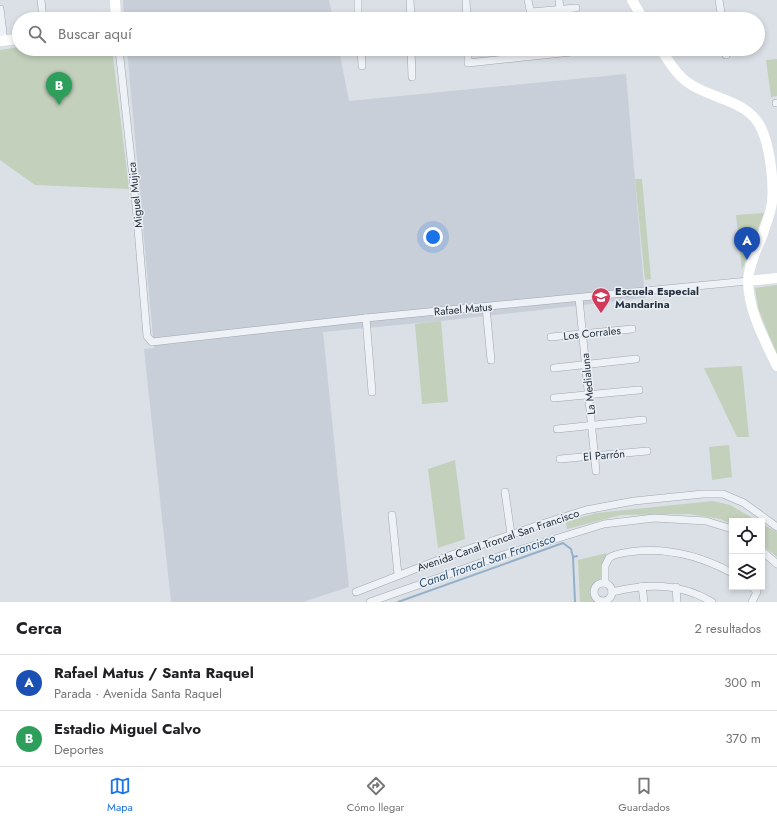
<!DOCTYPE html>
<html lang="es">
<meta charset="utf-8">
<style>
:root{--surface:#fff;--page:#f2f2f2;--text:#202124;--muted:#757577;--line:#e0e0e0;--accent:#1a73e8}
body{margin:0;font-family:Jost,sans-serif;background:var(--page);color:var(--text)}
.controls{position:absolute;right:12px;bottom:12px;display:grid;overflow:hidden;border-radius:0px;box-shadow:0 2px 6px #0003}
.controls button{width:36px;height:36px;display:grid;place-items:center;padding:0;border:0;border-bottom:1px solid var(--line);background:var(--surface);color:var(--text);font:20px sans-serif}
.you{position:absolute;left:433px;top:237px;width:14px;height:14px;margin:-10px;border:3px solid #fff;border-radius:50%;background:#1a73e8;box-shadow:0 0 0 6px #1a73e833}
.badge{display:grid;place-items:center;width:26px;height:26px;border-radius:50%;background:var(--accent);color:#fff;font-size:13px;font-weight:700}
.pin{position:absolute;translate:-50% -33px;filter:drop-shadow(0 1px 2px #0008)}
.pin::after{content:'';position:absolute;top:21px;width:14px;height:12px;background:inherit;clip-path:polygon(0 0,100% 0,50% 100%)}
.list{margin:0;padding:0;list-style:none}
h2{display:flex;justify-content:space-between;align-items:center;height:52px;margin:0;padding:0 16px;font-size:17px}
h2 small{font-size:13px;font-weight:400;color:var(--muted)}
.list li{display:grid;grid-template-columns:26px 1fr auto;gap:12px;align-items:center;box-sizing:border-box;height:56px;padding:0 16px;border-top:1px solid var(--line)}
.list b{display:block;font-size:15px;white-space:nowrap}
.list p{margin:0;font-size:13px;white-space:nowrap;color:var(--muted)}
.list em{font-size:13px;font-style:normal;color:var(--muted)}
.icon{flex:none;width:22px;height:22px;fill:none;stroke:currentColor;stroke-width:2;stroke-linecap:round;stroke-linejoin:round}
.map{position:relative;flex:none;width:777px;height:602px;overflow:hidden}
.search{position:absolute;background:var(--surface);box-shadow:0 2px 6px #0003;left:12px;right:12px;top:12px;height:44px;display:flex;align-items:center;gap:10px;box-sizing:border-box;padding:0 14px;border-radius:22px;color:var(--muted);font-size:15px}
.sheet{height:164px;background:var(--surface)}
nav{display:flex;justify-content:space-around;align-items:center;box-sizing:border-box;height:56px;border-top:1px solid var(--line);background:var(--surface);font-size:11px;color:var(--muted)}
nav a{display:grid;justify-items:center;gap:2px}
nav .on{color:var(--accent)}
.map>svg:first-child{display:block}
.built{fill:#c9cfd8}
.green{fill:#c2d0bc}
.lines{fill:none;stroke-linecap:round;stroke-linejoin:round}
.stream{stroke:#94b0c8;stroke-width:2}
.street-casing{stroke:#a1a7b0;stroke-width:8}
.street{stroke:#eef1f5;stroke-width:7}
.secondary{stroke:#fff;stroke-width:10}
.labels{text-anchor:middle;dominant-baseline:central;stroke-width:3;stroke-linejoin:round;paint-order:stroke}
.street-label{font-size:11px;fill:#252f3d;stroke:#eaeff4}
.poi-label{font-size:11px;font-weight:bold;fill:#252f3d;stroke:#eaeff4;text-anchor:start}
.water-label{font-size:12px;font-style:italic;fill:#2e4f71;stroke:#eaeff4}
</style>
<div class="map">
<svg width="777" height="602" viewBox="0 0 777 602">
<rect width="100%" height="100%" fill="#dbe0e6"/>
<g class="built">
<path d="M123,0H329L333,19H124Z"/>
<path d="M127,49H339L349,101L626,74L645,298L441,321L323,332L349,587L303,602H171L144,349L154,348Z"/>
</g>
<g class="green">
<path d="M19,47V49H112L129,189L35,185L0,160V50Z"/>
<path d="M777,59V96L771,97L766,60Z"/>
<path d="M635,179H642L651,279L645,280Z"/>
<path d="M764,213L742,270L736,215Z"/>
<path d="M777,285V355L758,308L755,288Z"/>
<path d="M441,321L448,402L422,404L415,324Z"/>
<path d="M742,366L749,437H737L704,368Z"/>
<path d="M729,445L732,477L712,480L709,447Z"/>
<path d="M455,460L465,539L438,548L428,469Z"/>
<path d="M713,501L730,505L758,521H732V524L720,519L689,514L621,515L567,529L566,522L596,513Z"/>
<path d="M762,524L777,532V557L762,545Z"/>
<path d="M607,553L604,560L602,577C595,584 590,586 594,597L601,602H580L578,560Z"/>
</g>
<g class="lines">
<g class="stream">
<path d="M573,557L575,602"/>
<path d="M398,602L563,543L571,549L573,557L577,556"/>
</g>
<defs>
<g id="street">
<path d="M41,0L43,19"/>
<path d="M410,0L411,19"/>
<path d="M466,0L467,19"/>
<path d="M528,0L532,19"/>
<path d="M559,0L560,9"/>
<path d="M719,0L722,19"/>
<path d="M0,9L4,41"/>
<path d="M531,12L576,8"/>
<path d="M358,19V0"/>
<path d="M119,49L136,205L147,336L152,342L366,318L748,281"/>
<path d="M361,49L362,66"/>
<path d="M411,49L412,77"/>
<path d="M468,49V63L600,49"/>
<path d="M725,49L726,55"/>
<path d="M776,103H777"/>
<path d="M579,298L596,471"/>
<path d="M486,307L491,360"/>
<path d="M366,318L372,392"/>
<path d="M551,337L632,329"/>
<path d="M554,368L636,359"/>
<path d="M554,398L639,390"/>
<path d="M557,429L643,420"/>
<path d="M560,459L647,451"/>
<path d="M505,492L511,534"/>
<path d="M392,515L398,575"/>
<path d="M762,551L777,564"/>
<path d="M605,583V566L609,558C614,554 622,553 629,552C665,547 701,556 732,573"/>
<circle cx="603" cy="592" r="9"/>
<path d="M642,586L644,602"/>
<path d="M676,587L677,602"/>
<path d="M752,587L757,592L752,602"/>
<path d="M356,592L454,554L545,523L586,510L634,501L703,494H723L744,503L777,527"/>
<path d="M612,592C648,583 680,583 712,602"/>
<path d="M370,602L503,555L604,524L654,518L706,521L732,529"/>
</g>
</defs>
<use href="#street" class="street-casing"/>
<use href="#street" class="street"/>
<g class="secondary">
<path d="M115,0L116,19"/>
<path d="M632,0L643,19"/>
<path d="M0,41L19,39"/>
<path d="M661,49C668,61 676,74 687,82C711,100 749,99 762,130C770,148 774,182 772,202C771,213 766,223 763,234C757,248 749,265 748,280C748,310 764,339 777,366"/>
<path d="M748,281L777,278"/>
</g>
</g>
<defs>
<symbol id="school-pin" viewBox="-11 -11 22 30"><path d="M0 17L-7.5 6A9.5 9.5 0 1 1 7.5 6Z" fill="#d13a58" stroke="#eaeff4"/><path d="M0-5L7-2L0 1L-7-2ZM-4 1L0 2.5L4 1V4Q0 6-4 4Z" fill="#fff"/></symbol>
</defs>
<g fill-rule="evenodd">
<use href="#school-pin" x="590" y="286" width="22" height="30"/>
</g>
<g class="labels">
<g class="street-label">
<text transform="translate(135 195) rotate(-96)">Miguel Mujica</text>
<text transform="translate(463 309) rotate(-5)">Rafael Matus</text>
<text transform="translate(592 333) rotate(-6)">Los Corrales</text>
<text transform="translate(588 384) rotate(-96)">La Medialuna</text>
<text transform="translate(604 455) rotate(-5)">El Parrón</text>
<text transform="translate(498 540) rotate(-19)">Avenida Canal Troncal San Francisco</text>
</g>
<g class="poi-label">
<text x="615" y="291">Escuela Especial<tspan x="615" dy="13">Mandarina</tspan></text>
</g>
<g class="water-label">
<text transform="translate(487 561) rotate(-19)">Canal Troncal San Francisco</text>
</g>
</g>
</svg>
<div class="controls">
<button><svg class="icon" aria-label="locate" viewBox="0 0 24 24"><circle cx="12" cy="12" r="6"/><path d="M12 2v4M12 18v4M2 12h4M18 12h4"/></svg></button>
<button><svg class="icon" aria-label="layers" viewBox="0 0 24 24"><path d="M12 4l9 5-9 5-9-5zM3 14l9 5 9-5"/></svg></button>
</div>
<div class="you"></div>
<div class="pin badge" style="left:747px;top:260px;background:#1a4fb4">A</div>
<div class="pin badge" style="left:59px;top:105px;background:#2e9e5b">B</div>
<div class="search"><svg class="icon" aria-label="search" viewBox="0 0 24 24"><circle cx="10" cy="10" r="6"/><path d="M15 15l6 6"/></svg>Buscar aquí</div>
</div>
<section class="sheet">
<h2>Cerca<small>2 resultados</small></h2>
<ul class="list">
<li><span class="badge" style="background:#1a4fb4">A</span><div><b>Rafael Matus / Santa Raquel</b><p>Parada · Avenida Santa Raquel</p></div><em>300 m</em></li>
<li><span class="badge" style="background:#2e9e5b">B</span><div><b>Estadio Miguel Calvo</b><p>Deportes</p></div><em>370 m</em></li>
</ul>
</section>
<nav>
<a class="on"><svg class="icon" aria-label="map" viewBox="0 0 24 24"><path d="M3 6l6-2 6 2 6-2v14l-6 2-6-2-6 2zM9 4v14M15 6v14"/></svg>Mapa</a>
<a><svg class="icon" aria-label="directions" viewBox="0 0 24 24"><path d="M12 3l9 9-9 9-9-9zM9 14v-3h6M13 9l2 2-2 2"/></svg>Cómo llegar</a>
<a><svg class="icon" aria-label="saved" viewBox="0 0 24 24"><path d="M7 4h10v16l-5-4-5 4z"/></svg>Guardados</a>
</nav>
